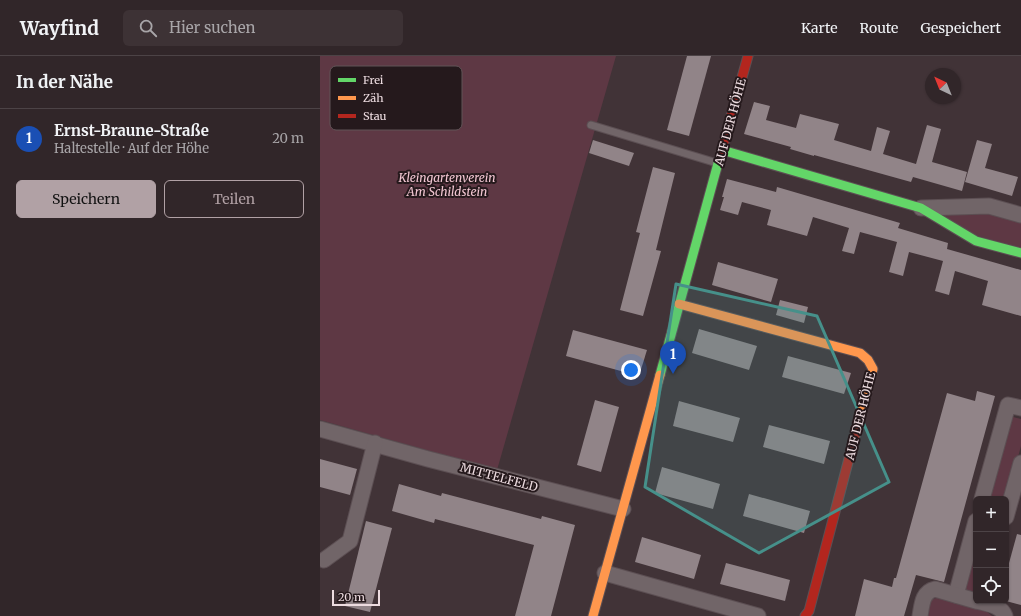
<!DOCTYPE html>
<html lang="de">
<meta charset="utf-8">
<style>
:root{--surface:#312629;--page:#3d3235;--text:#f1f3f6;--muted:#a8a5a8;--line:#4c4346;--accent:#b1a1a5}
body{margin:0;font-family:Merriweather,serif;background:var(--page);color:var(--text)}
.controls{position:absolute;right:12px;bottom:12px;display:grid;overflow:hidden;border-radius:6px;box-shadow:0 1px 3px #0004}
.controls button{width:36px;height:36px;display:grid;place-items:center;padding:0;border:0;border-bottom:1px solid var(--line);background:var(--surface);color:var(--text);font:20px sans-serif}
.compass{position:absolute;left:605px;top:12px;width:36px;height:36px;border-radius:50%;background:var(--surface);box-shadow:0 1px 3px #0004;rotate:317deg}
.scale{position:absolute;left:12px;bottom:10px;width:48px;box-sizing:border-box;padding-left:4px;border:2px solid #eddce0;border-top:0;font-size:11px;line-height:14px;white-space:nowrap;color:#eddce0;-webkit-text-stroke:3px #25191c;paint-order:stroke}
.you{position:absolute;left:311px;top:314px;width:14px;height:14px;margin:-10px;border:3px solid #fff;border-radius:50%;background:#1a73e8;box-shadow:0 0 0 6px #1a73e833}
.badge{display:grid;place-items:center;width:26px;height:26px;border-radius:50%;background:var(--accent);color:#fff;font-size:13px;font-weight:700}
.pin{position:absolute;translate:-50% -33px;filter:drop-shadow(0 1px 2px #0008)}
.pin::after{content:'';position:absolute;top:21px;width:14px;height:12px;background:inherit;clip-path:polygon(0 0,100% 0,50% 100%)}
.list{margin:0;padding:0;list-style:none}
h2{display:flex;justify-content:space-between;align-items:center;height:52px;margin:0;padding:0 16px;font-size:17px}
h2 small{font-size:13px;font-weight:400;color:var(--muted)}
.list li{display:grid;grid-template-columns:26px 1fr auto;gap:12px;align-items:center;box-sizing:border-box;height:60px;padding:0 16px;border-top:1px solid var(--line)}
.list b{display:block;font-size:15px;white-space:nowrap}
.list p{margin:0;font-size:13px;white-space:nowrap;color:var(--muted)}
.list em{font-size:13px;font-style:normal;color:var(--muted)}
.actions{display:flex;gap:8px;padding:12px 16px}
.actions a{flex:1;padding:9px 0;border:1px solid var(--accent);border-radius:6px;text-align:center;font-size:14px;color:var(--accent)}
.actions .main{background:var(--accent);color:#111}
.icon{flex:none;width:22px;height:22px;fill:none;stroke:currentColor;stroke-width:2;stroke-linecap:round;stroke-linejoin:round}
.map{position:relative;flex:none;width:701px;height:560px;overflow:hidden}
header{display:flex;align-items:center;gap:24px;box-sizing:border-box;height:56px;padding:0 20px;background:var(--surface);border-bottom:1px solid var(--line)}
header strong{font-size:19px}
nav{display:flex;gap:22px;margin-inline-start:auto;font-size:14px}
.search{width:280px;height:36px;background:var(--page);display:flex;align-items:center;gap:10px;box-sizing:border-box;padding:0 14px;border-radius:6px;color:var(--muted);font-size:15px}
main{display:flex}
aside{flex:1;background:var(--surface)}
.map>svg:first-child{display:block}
.green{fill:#5e3844}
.building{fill:#918488}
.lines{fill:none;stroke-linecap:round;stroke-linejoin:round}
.lane-casing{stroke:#5c4f53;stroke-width:9}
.street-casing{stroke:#5c4f53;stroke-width:17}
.fast-casing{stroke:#5c4f53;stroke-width:11}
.slow-casing{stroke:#5c4f53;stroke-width:11}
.jam-casing{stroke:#5c4f53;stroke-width:11}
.lane{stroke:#716568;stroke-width:7}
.street{stroke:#716568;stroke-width:15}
.fast{stroke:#63d668;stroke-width:9}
.slow{stroke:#ff974d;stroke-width:9}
.jam{stroke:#b3261e;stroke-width:9}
.marked{fill:#46908a;fill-opacity:0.2;stroke:#46908a;stroke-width:3;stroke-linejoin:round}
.labels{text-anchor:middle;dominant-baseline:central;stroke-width:4;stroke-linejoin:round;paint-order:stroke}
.street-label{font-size:12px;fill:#eddce0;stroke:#25191c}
.park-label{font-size:12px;font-style:italic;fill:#f3c7d3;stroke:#25191c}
.key{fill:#25191c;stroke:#615457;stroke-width:1}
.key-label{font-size:11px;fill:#eddce0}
</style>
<header>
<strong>Wayfind</strong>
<div class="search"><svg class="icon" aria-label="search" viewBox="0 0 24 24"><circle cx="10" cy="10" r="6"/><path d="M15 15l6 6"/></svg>Hier suchen</div>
<nav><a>Karte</a><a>Route</a><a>Gespeichert</a></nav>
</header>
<main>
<aside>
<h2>In der Nähe<small></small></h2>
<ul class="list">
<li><span class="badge" style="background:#1a4fb4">1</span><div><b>Ernst-Braune-Straße</b><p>Haltestelle · Auf der Höhe</p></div><em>20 m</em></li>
</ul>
<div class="actions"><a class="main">Speichern</a><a>Teilen</a></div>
</aside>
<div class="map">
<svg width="701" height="560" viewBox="0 0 701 560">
<rect width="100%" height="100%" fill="#413337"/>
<g class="green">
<path d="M0,0H296L177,414L0,364Z"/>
<path d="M616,156H671L701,164V192L658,180Z"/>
<path d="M689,360L701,363V390L686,445V443H666Z"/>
<path d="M656,478V540L640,535Z"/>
<path d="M619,541L666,555L672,560H604L611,544Z"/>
</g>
<g class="building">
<path d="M367,0H391L369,80L347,74Z"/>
<path d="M434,46L450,50L446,64L476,72L480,58L519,68L514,84L551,95L557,71L570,75L563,98L596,108L607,69L621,73L612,106L647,116L642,135L593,121L591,126L494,99V100L470,93L471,91L424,78Z"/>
<path d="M273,84L314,97L309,110L269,97Z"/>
<path d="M657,84L672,88L665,112L698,121L692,140L645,126Z"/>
<path d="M333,111L355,117L336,194L341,195L323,260L300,254L320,177L316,176Z"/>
<path d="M407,123L456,136L457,131L580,167L578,172L628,187L627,193L701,214V260L662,249L668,225L635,215L629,239L615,235L623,205L589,196L583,220L569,216L577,186L540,176L534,198L522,195L529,172L493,161L487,180L447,169L451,154L422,146L418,159L400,154L404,141H402Z"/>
<path d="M398,206L458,223L451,246L392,229Z"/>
<path d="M460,244L488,251L484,267L456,259Z"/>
<path d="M379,273L437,290L429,314L372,297Z"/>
<path d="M253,274L327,294L319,320L246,300Z"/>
<path d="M468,300L531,317L524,338L462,321Z"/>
<path d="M657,335L675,340L624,526L596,519L584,560H535L544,523L572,531L574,522H576L627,337L655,345Z"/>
<path d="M275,344L299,351L281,416L257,409Z"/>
<path d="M359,345L420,362L413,386L353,370Z"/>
<path d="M449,369L510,385L504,408L443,391Z"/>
<path d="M0,403L37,413L30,439L0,431Z"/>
<path d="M342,411L400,428L393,453L335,437Z"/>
<path d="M79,428L121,440L122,437L221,463L222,460L255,469L231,560H195L214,489L115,463L114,467L72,455Z"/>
<path d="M429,438L490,455L484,477L423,460Z"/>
<path d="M46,465L72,472L50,556L25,550Z"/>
<path d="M697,478L701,479V549L686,545V518Z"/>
<path d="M322,481L381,499L374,523L315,506Z"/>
<path d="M406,507L470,524L465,545L400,528Z"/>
</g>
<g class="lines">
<defs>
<path id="lane" d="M271,69L397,107"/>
<g id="street">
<path d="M601,152L669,150L701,159"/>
<path d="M0,373L108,403L303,453"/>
<path d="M662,443L688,349L701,352"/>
<path d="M686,461L701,407"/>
<path d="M4,504L30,485L55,387"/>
<path d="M285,517L438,560"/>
<path d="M636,539L656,465"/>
<path d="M657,545C667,548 681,549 685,560"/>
<path d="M600,560C602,549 602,536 615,533L656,545"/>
</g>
<g id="fast">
<path d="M402,94L601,152L656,185L701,197"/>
<path d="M340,319L400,100"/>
</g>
<g id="slow">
<path d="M359,248L540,297L548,304L553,313L537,372"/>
<path d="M273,560L340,319"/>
</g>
<g id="jam">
<path d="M400,100L428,0"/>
<path d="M485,560L489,555L537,372"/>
</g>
</defs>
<use href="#lane" class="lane-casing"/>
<use href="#street" class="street-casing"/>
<use href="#fast" class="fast-casing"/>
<use href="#slow" class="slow-casing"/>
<use href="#jam" class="jam-casing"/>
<use href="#lane" class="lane"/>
<use href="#street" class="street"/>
<use href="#fast" class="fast"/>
<use href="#slow" class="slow"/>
<use href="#jam" class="jam"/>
</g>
<path class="marked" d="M356,228L497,260L569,426L439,497L325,431Z"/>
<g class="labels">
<g class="street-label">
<text transform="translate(410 66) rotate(-75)">AUF DER HÖHE</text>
<text transform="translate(540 360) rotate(-76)">AUF DER HÖHE</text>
<text transform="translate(179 421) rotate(15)">MITTELFELD</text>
</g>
<g class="park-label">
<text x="127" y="121">Kleingartenverein<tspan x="127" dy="14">Am Schildstein</tspan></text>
</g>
</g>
<rect x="10" y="10" width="132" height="64" rx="6" class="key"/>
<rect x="18" y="22" width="18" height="4" fill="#63d668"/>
<rect x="18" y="40" width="18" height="4" fill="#ff974d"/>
<rect x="18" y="58" width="18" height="4" fill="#b3261e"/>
<g class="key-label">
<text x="43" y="28">Frei</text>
<text x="43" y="46">Zäh</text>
<text x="43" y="64">Stau</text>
</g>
</svg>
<div class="controls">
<button>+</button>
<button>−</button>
<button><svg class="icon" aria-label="locate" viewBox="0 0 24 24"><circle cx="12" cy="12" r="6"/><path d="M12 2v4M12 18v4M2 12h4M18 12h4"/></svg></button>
</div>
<svg class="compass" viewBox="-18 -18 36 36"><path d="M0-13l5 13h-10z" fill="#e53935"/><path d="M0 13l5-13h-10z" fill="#a8a5a8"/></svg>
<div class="scale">20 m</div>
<div class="you"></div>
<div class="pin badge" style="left:353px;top:318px;background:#1a4fb4">1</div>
</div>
</main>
